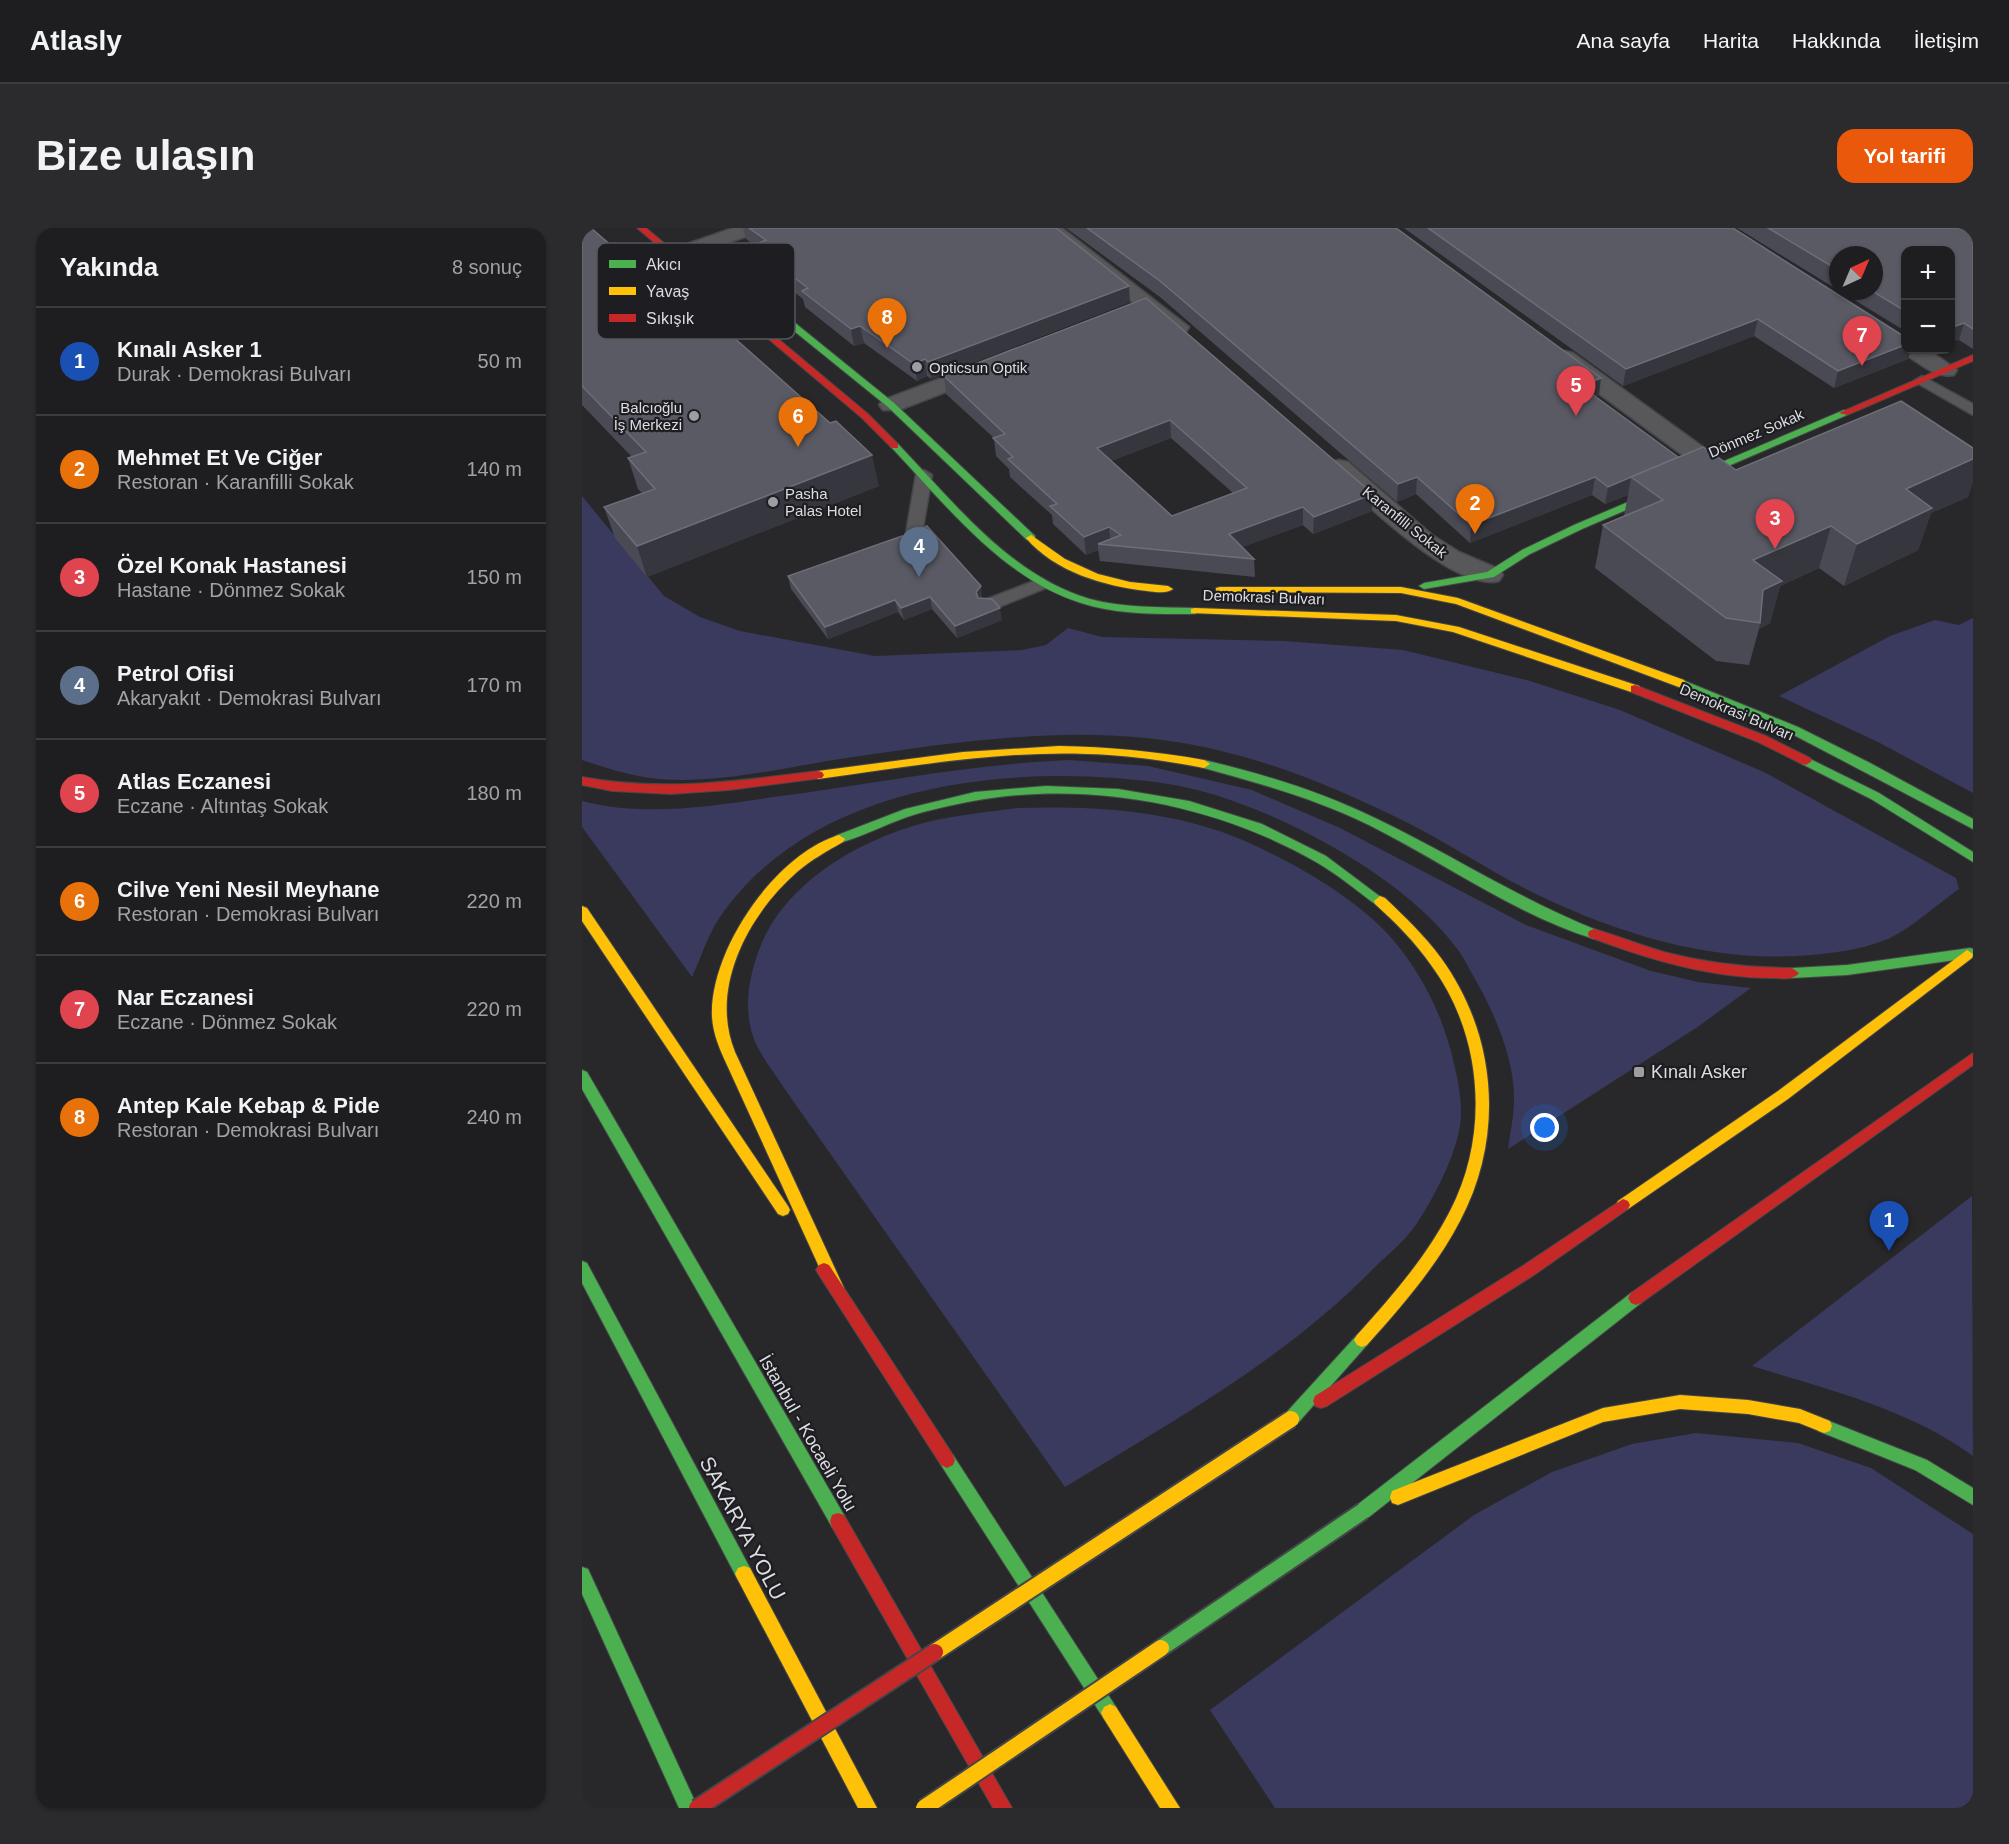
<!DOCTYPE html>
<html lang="tr">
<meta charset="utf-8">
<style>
:root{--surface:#1e1e20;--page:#2b2b2d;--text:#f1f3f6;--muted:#a1a2a5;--line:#3c3c3e;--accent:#ea580c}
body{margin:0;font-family:Arial,sans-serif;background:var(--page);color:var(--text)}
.controls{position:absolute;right:18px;top:18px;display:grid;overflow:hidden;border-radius:12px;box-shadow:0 2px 4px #0004}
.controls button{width:54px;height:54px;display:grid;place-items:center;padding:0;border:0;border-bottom:2px solid var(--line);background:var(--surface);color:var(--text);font:30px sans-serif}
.compass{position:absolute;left:1247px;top:18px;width:54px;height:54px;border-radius:50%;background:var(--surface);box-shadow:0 2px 4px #0004;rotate:44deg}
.you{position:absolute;left:963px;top:900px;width:21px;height:21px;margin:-15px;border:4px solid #fff;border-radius:50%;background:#1a73e8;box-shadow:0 0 0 9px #1a73e833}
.badge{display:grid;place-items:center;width:39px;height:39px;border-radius:50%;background:var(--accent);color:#fff;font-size:20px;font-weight:700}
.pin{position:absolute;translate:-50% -50px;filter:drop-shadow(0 2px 3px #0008)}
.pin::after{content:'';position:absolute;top:32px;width:21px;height:18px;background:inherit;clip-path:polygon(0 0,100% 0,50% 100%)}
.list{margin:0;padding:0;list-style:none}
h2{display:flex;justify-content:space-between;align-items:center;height:78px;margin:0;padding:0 24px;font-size:26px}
h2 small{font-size:20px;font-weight:400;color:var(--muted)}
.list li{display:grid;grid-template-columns:39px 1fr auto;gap:18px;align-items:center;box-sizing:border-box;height:108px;padding:0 24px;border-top:2px solid var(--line)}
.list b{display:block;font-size:22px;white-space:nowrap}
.list p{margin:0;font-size:20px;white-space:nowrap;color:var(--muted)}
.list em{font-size:20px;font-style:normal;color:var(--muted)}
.map{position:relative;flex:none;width:1391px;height:1580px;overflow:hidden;border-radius:18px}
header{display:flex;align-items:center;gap:36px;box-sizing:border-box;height:84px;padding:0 30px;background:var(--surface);border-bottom:2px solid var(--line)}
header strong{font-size:28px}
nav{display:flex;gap:33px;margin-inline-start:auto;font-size:21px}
.intro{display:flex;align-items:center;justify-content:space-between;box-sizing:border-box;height:144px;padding:0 36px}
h1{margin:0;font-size:42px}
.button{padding:15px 27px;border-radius:18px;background:var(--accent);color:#fff;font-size:21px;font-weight:700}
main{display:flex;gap:36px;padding:0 36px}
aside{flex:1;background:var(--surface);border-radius:18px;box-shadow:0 2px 4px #0004}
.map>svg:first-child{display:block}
.green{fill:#393a5e}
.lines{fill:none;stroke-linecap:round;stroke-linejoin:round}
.lane-casing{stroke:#454649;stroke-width:3}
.street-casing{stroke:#454649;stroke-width:3}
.fast-casing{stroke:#454649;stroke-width:2}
.slow-casing{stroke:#454649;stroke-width:2}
.jam-casing{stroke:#454649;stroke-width:2}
.lane{fill:#58585a;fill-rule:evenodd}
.street{fill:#58585a;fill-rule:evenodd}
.fast{fill:#4caf50;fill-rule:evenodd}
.slow{fill:#ffc107;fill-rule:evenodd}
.jam{fill:#c62828;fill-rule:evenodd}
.fast-bridge-casing{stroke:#454649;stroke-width:20;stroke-linecap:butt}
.slow-bridge-casing{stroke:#454649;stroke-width:20;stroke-linecap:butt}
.jam-bridge-casing{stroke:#454649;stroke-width:20;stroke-linecap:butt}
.fast-bridge{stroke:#4caf50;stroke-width:16}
.slow-bridge{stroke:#ffc107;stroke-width:16}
.jam-bridge{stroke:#c62828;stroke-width:16}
.wall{fill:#4a4a55;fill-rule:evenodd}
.shaded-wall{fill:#36363e}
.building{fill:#5a5a64;stroke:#6e6e78;stroke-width:1.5;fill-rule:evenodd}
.poi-dot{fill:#9d9ea1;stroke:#1d1d22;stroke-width:2}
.labels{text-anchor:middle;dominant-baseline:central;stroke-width:4.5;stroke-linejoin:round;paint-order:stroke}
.far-poi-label{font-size:15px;fill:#dcdde0;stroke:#1d1d22;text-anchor:start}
.far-street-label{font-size:15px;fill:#dcdde0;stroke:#1d1d22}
.poi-label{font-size:18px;fill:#dcdde0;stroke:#1d1d22;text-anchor:start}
.street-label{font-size:18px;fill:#dcdde0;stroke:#1d1d22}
.near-street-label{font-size:21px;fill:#dcdde0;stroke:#1d1d22}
.key{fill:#1d1d22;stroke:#56575b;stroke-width:1.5}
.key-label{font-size:16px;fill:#dcdde0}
</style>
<header>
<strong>Atlasly</strong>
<nav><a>Ana sayfa</a><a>Harita</a><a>Hakkında</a><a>İletişim</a></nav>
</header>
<div class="intro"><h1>Bize ulaşın</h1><a class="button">Yol tarifi</a></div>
<main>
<aside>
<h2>Yakında<small>8 sonuç</small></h2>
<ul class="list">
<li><span class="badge" style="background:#1a4fb4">1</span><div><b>Kınalı Asker 1</b><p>Durak · Demokrasi Bulvarı</p></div><em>50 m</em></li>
<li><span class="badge" style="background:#e8710a">2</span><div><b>Mehmet Et Ve Ciğer</b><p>Restoran · Karanfilli Sokak</p></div><em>140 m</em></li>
<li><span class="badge" style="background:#e0444e">3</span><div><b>Özel Konak Hastanesi</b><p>Hastane · Dönmez Sokak</p></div><em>150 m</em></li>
<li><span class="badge" style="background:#5c6f8a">4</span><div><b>Petrol Ofisi</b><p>Akaryakıt · Demokrasi Bulvarı</p></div><em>170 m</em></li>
<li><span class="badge" style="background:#e0444e">5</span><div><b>Atlas Eczanesi</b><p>Eczane · Altıntaş Sokak</p></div><em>180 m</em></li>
<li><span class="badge" style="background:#e8710a">6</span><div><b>Cilve Yeni Nesil Meyhane</b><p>Restoran · Demokrasi Bulvarı</p></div><em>220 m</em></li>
<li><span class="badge" style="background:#e0444e">7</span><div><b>Nar Eczanesi</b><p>Eczane · Dönmez Sokak</p></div><em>220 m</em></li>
<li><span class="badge" style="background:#e8710a">8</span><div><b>Antep Kale Kebap &amp; Pide</b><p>Restoran · Demokrasi Bulvarı</p></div><em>240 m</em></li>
</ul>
</aside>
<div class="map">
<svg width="1391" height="1580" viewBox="0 0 1391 1580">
<rect width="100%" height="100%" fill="#28282b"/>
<g class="green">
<path d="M0,268L82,368L118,389L158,403L293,428L440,422L464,417L486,400L520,409L702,413L821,422L948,453L1038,482L1184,545L1374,650L1377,661C1354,677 1331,699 1306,711C1276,723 1245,726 1213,728C1120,733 1025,702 942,660C901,639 863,613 822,593C763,564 703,538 639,523C515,492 389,512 265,530C204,539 139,556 77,551C51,549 25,540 0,532Z"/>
<path d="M1391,390V565L1296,514L1197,468L1308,408L1353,392L1377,397Z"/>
<path d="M487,532L566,538L670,562L758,600L944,697L1069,743L1116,754L1169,760L1114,800L926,921C928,905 932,888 932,872C933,832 912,784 893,751C887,741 883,731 876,722C822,646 678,570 586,556C436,534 232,552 138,689C126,706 119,730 110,749L0,599V573C64,590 135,577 199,568C295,555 390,536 487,532Z"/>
<path d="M435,580C503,578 572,581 637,603C687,620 765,663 802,702C837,738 863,790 873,840C877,857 881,881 878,898C873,929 851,972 833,998C822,1014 805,1027 792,1040C701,1133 592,1192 483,1259L202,860C192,844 175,824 170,805C163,782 166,756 173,734C194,659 273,613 345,594C375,587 405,584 435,580Z"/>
<path d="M1390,968L1391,1228C1328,1181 1244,1161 1170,1138Z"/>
<path d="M1114,1205L1216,1215L1289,1240L1391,1306V1580H693L628,1482L892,1287L970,1244L1050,1216Z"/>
</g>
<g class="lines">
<defs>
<g id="lane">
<path d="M1340,148L1391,176V187L1335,155L1333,152Z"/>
<path d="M342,242L350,247L338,317L330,322L322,317L334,247Z"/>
<path d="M460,350L468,355L466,359L412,381H400L398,377L400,373Z"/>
</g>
<g id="street">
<path d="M151,0H181L178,4L115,25L108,23L104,19L108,15Z"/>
<path d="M457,0H480L607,99L604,104H588Z"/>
<path d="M1324,118V122H1347L1375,142L1372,147C1354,151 1339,136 1324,127L1321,122Z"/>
<path d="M983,123L991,125L1143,235L1146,240L1143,245L1134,247L1125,245L975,135L972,130L975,125Z"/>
<path d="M405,133L413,135L416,140L413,145L317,182H301L297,177L301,172Z"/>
<path d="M757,232L766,234L850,307L877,324L917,341L921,347L917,353C872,364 782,273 748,244L745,239L748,234Z"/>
</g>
<g id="fast">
<path d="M159,56H165L312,175L453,308V312H445L306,179L159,60Z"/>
<path d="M1262,182L1267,185L1265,187L1000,301L948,326L912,349L842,361L837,358L842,355L905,344L940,322L992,297Z"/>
<path d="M313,215L316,216C371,273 428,348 508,371C541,380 578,379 613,380L618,383L613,386C575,386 536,387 499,375C420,350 365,278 310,220L308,218Z"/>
<path d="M1098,451L1216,499L1288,535L1391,591V601L1208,505L1094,458L1092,455Z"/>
<path d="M1224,529L1297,565L1391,624V634L1289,571L1220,536L1218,533L1220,530Z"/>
<path d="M622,532C682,546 740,564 795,591C870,627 939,672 1017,703L1018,706L1012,711C932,686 861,634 787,597C732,570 676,555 618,539L616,536L618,533Z"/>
<path d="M464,558L536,561L607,573L680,596L744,628L804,673L803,676H793C774,662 755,646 734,634C633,576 507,552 391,573C370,577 346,582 325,589C302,597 280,609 257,615L251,611L253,608L323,581L393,564Z"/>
<path d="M1388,720L1391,721V729L1388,730L1265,747L1210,750L1203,745L1210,740L1265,737Z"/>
<path d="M0,842L5,844L262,1287L264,1293L262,1299L256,1301L250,1299L0,861Z"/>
<path d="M0,1033L5,1035L168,1340L171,1346L168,1352L162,1354L156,1352L0,1055Z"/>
<path d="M1054,1063L1059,1065L1062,1070L1059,1075L787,1289L781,1291L775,1289L773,1283L775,1277L1049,1065Z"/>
<path d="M780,1105L785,1107L788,1112L785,1117L715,1196L709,1198L703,1196L701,1191L703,1186L775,1107Z"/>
<path d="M1242,1191L1345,1232L1391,1260V1277L1333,1242L1236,1203L1234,1198L1236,1193Z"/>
<path d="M365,1224L371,1227L534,1479L537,1485L534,1491L528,1494L522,1491L359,1237L357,1232L359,1227Z"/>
<path d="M0,1339L6,1341L116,1580H97L0,1366Z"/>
</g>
<g id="slow">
<path d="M449,307L483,331L516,346L548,354L586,358L591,361C585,366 573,364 565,363C522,358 473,344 444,310Z"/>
<path d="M638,359H819L876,370L1102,452L1104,455L1098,459L1094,458L874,376L819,365L634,364V360Z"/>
<path d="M613,380L814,387L877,399L1057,458L1059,461L1057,464H1049L871,404L814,393L609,385V381Z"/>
<path d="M477,518C526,519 573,523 622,532L628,536L622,540C590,534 559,529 527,527C430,520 332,538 236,551L230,547L236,543L381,524Z"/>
<path d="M257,607L263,611L261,614C245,623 229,632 215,644C166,687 127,760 153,824L262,1060L259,1065L254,1067L249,1065L145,837C138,822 131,806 130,789C127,723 193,626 257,607Z"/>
<path d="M798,668L803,670C823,689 842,707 859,730C915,807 923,908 878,993C854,1039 820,1078 785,1117L780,1119L775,1117L772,1112L775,1107C809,1069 844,1030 868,983C908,906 901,807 849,737C833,714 814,695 793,676L792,673Z"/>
<path d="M0,678L5,680L206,978L208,982L206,986L201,988L196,986L0,693Z"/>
<path d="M1385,722L1391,726L1390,730L1206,871L1046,981L1041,983L1036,981L1034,977L1036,973L1196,863Z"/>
<path d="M1098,1167L1166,1172L1218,1181L1248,1193L1250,1198L1248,1203L1242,1205L1217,1195L1166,1186L1098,1181L1021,1194L816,1277L810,1275L808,1269L810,1263L1021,1180Z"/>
<path d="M162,1338L168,1340L295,1580H276L156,1352L153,1346L156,1340Z"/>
<path d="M528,1476L534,1479L598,1580H578L522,1491L519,1485L522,1479Z"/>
</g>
<g id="jam">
<path d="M55,0H64L286,186L316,216V220H310L280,190Z"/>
<path d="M1391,127V133L1265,187L1257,185Z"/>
<path d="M1053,457L1184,508L1228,530L1230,533L1224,537L1220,536L1176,514L1049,464V458Z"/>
<path d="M236,543L240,544L242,547L240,550L147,562L89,566L30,563L0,557V549C82,564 155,553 236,543Z"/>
<path d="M1012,701C1036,708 1058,717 1082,724C1124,735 1167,740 1210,740L1217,745C1211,753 1200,750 1191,750C1128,750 1066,731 1007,709L1006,706L1007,703Z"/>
<path d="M1391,825V837L1059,1075L1054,1077L1049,1075L1046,1070L1049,1065Z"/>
<path d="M1041,971L1046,973L1048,977L1046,981L952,1047L745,1178L739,1180L733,1178L731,1173L733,1168L942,1037Z"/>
<path d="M242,1035L247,1037L371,1227L373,1232L371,1237L365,1240L359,1237L237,1047L234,1042L237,1037Z"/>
<path d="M256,1285L262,1287L430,1580H411L250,1299L248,1293L250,1287Z"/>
</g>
</defs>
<use href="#lane" class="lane-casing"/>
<use href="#street" class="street-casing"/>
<use href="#fast" class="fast-casing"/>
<use href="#slow" class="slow-casing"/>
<use href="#jam" class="jam-casing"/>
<use href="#lane" class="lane"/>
<use href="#street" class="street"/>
<use href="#fast" class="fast"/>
<use href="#slow" class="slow"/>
<use href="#jam" class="jam"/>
<defs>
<path id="fast-bridge" d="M579,1420L781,1283"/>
<g id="slow-bridge">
<path d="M353,1424L709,1191"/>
<path d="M342,1580L579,1420"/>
</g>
<path id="jam-bridge" d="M115,1580L353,1424"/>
</defs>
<use href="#fast-bridge" class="fast-bridge-casing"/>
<use href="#slow-bridge" class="slow-bridge-casing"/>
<use href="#jam-bridge" class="jam-bridge-casing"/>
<use href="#fast-bridge" class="fast-bridge"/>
<use href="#slow-bridge" class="slow-bridge"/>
<use href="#jam-bridge" class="jam-bridge"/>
</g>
<g class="wall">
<path d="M0,0L297,258L65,349L33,310L22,279L60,265L56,261L46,230L50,229L0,177Z"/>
<path d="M161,0H474L548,74L349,151L345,148L335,153L282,115L272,118L223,79L221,71L174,34L170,18L172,17L164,11Z"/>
<path d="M484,0H814L1017,167L1013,169L1096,229L1154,242L1386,269L1349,285L1336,322L1262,358L1237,340L1198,358L1188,395L1177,401L1167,437L1134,433L1013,340L1021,297L1042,288L1046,267L1023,276L1010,267L888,315L834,266L815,274L578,69Z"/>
<path d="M822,0H1151L1323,122H1329L1326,131L1252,160L1172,108L1041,158Z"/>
<path d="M1155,0H1391V121L1377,112L1323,22V103L1258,63H1292L1256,27V62Z"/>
<path d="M564,70L791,266L790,283L731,306L721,297L660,319L672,331L673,349L518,333L516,322L504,327L471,296L470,287L428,249L427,241L414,228L412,210L364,166L362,148ZM589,210L651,265L590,288L529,233Z"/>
<path d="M337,307L400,370L420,392L375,410L350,381L322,392L316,384L246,411L209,361L206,348L329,312Z"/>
</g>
<g class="shaded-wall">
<path d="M547,58L548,74L349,151L346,134Z"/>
<path d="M1176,91L1172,108L1041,158L1044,141Z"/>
<path d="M1382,95L1377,112L1368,115V100Z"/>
<path d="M278,98L282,115L272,118L269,101Z"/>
<path d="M1323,117V122H1329L1326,131L1252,160L1256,143Z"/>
<path d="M343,131L345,148L335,153L332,136Z"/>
<path d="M1019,150L1017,167L996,175L999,158Z"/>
<path d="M588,192L589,210L516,238L515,220Z"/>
<path d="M290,227L297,258L65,349L55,318Z"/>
<path d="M1391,231V255L1386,269L1349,285L1336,322L1262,358L1275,316L1324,261Z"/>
<path d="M835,249L834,266L815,274L816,256Z"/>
<path d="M1013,249L1010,267L888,315L889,297Z"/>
<path d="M1049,249L1046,267L1023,276L1026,259Z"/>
<path d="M791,266L790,283L731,306L732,289Z"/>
<path d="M721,279V297L647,324V306Z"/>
<path d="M1249,298L1237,340L1198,358L1188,395L1177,401L1178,395L1171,332Z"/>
<path d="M527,299L529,317L516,316V322L504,327L502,309Z"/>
<path d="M399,358L400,370L396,376L394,364Z"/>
<path d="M348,369L350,381L322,392L319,380Z"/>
<path d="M313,372L316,384L246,411L243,399Z"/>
<path d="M418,380L420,392L375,410L373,398Z"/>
</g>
<g class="building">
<path d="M0,0H9L38,25L42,23L140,110L149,107L248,195L254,193L290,227L55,318L22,279L73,261L46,230L64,224L0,158Z"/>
<path d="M167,0H474L547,58L346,134L343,131L332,136L278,98L269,101L220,63L226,60L170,18L184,12Z"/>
<path d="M505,0H814L1019,150L999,158L1096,229L1026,259L1013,249L889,297L835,249L816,256L578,53Z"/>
<path d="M846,0H1151L1323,109V117L1256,143L1176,91L1044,141Z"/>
<path d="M1186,0H1378L1391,6V101L1382,95L1368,100V22H1323V83L1290,63H1292V27H1256V42Z"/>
<path d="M564,70L791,266L732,289L721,279L647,306L672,331L516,316L539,307L527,299L502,309L468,278L475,276L426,231L431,229L411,210L423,206L362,148ZM588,192L665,260L590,288L515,220Z"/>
<path d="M1319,173L1391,220V231L1324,261L1350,280L1275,316L1249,298L1171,332L1200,353L1181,362L1178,395L1144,390L1021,297L1081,272L1049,249L1121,219L1154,242Z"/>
<path d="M345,298L399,358L394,364L396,370L410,371L418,380L373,398L348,369L319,380L313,372L243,399L206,348L320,308L329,312L337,307L339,301Z"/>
</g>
<g class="poi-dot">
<circle cx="335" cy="139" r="6"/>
<circle cx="112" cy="188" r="6"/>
<circle cx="191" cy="274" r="6"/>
<rect x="1051" y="838" width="12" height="12" rx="3"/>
</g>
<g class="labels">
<g class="far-poi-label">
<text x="347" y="139">Opticsun Optik</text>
<text x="100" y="179" text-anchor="end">Balcıoğlu<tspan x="100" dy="17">İş Merkezi</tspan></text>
<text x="203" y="265">Pasha<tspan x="203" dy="17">Palas Hotel</tspan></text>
</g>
<g class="far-street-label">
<text transform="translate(1174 205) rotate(-23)">Dönmez Sokak</text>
<text transform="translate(823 294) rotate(39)">Karanfilli Sokak</text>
<text transform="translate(682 369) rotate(2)">Demokrasi Bulvarı</text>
<text transform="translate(1155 484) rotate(23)">Demokrasi Bulvarı</text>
</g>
<g class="poi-label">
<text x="1069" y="844">Kınalı Asker</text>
</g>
<g class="street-label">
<text transform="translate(226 1205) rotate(60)">İstanbul - Kocaeli Yolu</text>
</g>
<g class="near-street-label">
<text transform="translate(161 1300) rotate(62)">SAKARYA YOLU</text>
</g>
</g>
<rect x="15" y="15" width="198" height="96" rx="9" class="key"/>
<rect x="27" y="32" width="27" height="8" fill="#4caf50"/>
<rect x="27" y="59" width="27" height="8" fill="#ffc107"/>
<rect x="27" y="86" width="27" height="8" fill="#c62828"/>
<g class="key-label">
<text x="64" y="42">Akıcı</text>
<text x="64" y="69">Yavaş</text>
<text x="64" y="96">Sıkışık</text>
</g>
</svg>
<div class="controls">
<button>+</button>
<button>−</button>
</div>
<svg class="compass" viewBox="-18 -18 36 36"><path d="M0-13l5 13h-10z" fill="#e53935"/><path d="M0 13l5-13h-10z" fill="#a1a2a5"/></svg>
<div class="you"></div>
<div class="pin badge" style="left:1307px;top:1023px;background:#1a4fb4">1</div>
<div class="pin badge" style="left:893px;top:306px;background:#e8710a">2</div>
<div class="pin badge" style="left:1193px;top:321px;background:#e0444e">3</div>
<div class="pin badge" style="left:337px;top:349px;background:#5c6f8a">4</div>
<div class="pin badge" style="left:994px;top:188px;background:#e0444e">5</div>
<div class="pin badge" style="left:216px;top:219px;background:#e8710a">6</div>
<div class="pin badge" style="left:1280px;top:138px;background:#e0444e">7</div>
<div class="pin badge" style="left:305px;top:120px;background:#e8710a">8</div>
</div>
</main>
